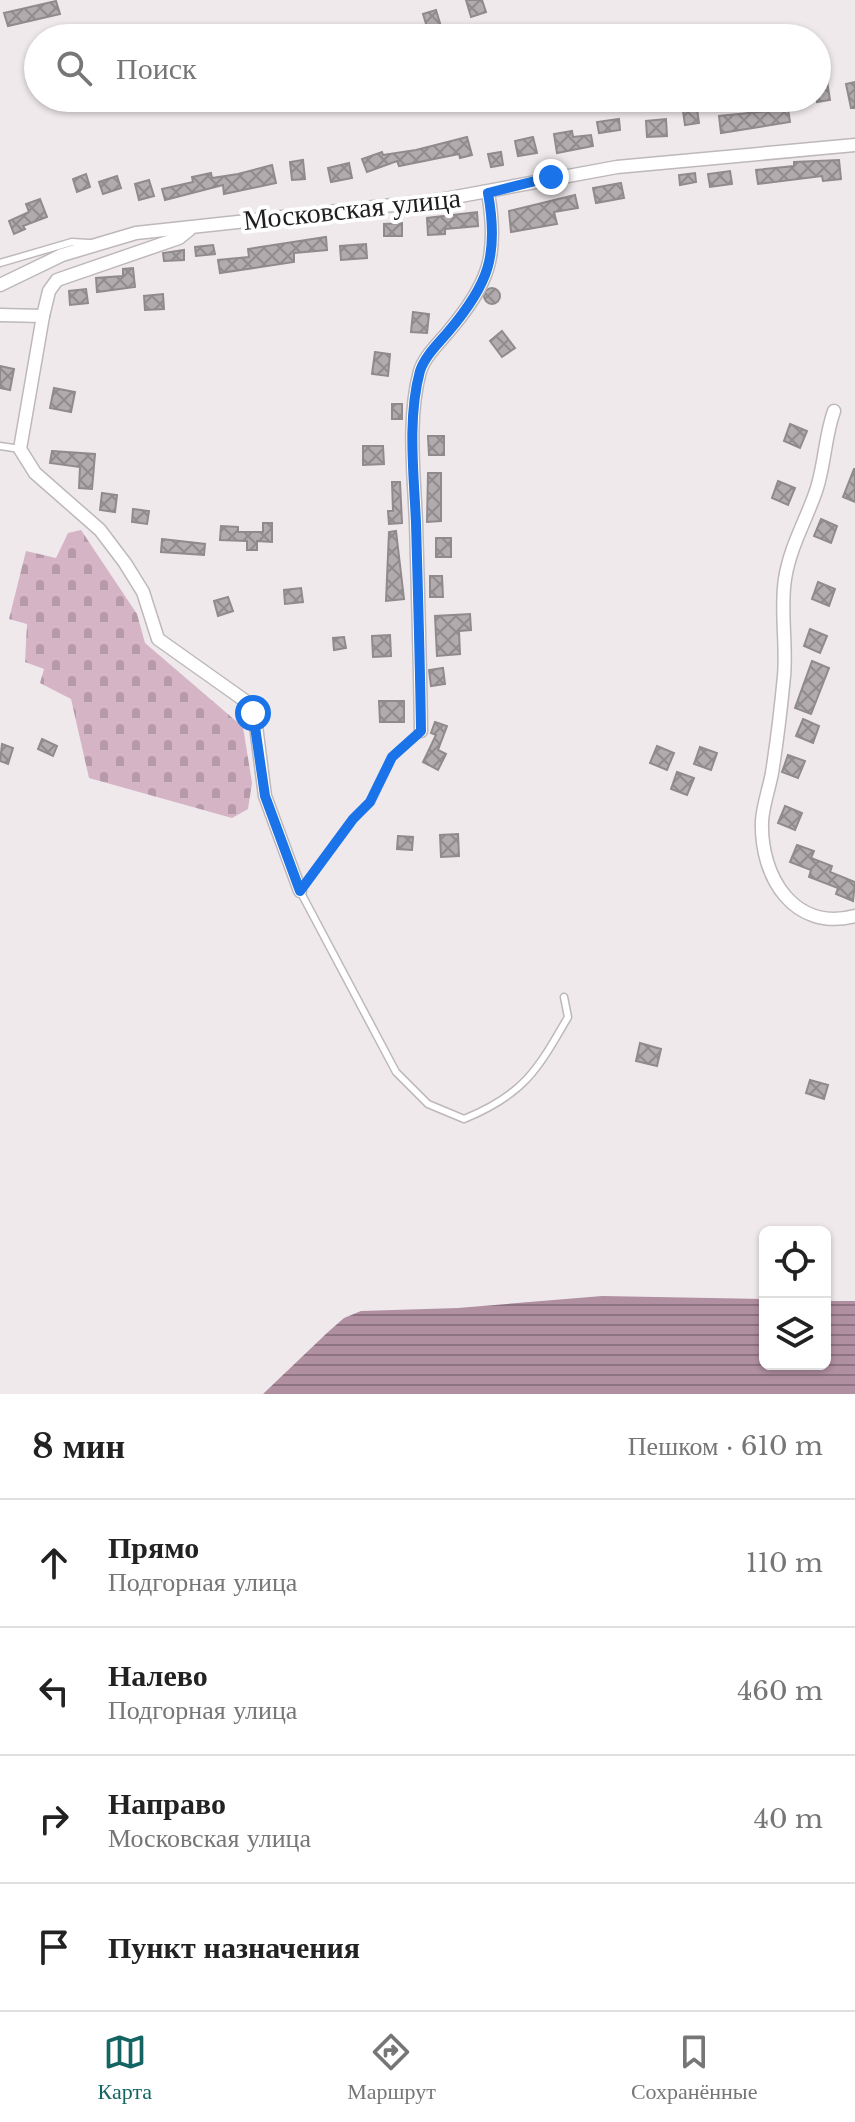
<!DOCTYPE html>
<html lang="ru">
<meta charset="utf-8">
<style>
:root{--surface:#fff;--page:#f6f6f6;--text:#222;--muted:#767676;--line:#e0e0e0;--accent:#146464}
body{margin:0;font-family:"Libre Baskerville",serif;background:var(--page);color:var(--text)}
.controls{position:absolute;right:24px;bottom:24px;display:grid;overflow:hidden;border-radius:12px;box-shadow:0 2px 6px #0004}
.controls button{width:72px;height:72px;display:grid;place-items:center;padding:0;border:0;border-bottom:2px solid var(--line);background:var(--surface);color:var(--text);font:40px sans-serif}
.stop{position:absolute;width:24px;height:24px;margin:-18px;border:6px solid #1a73e8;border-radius:50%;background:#fff}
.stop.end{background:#1a73e8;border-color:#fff;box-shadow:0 2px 8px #0008}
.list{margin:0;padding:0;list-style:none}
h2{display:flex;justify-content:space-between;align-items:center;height:104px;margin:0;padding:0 32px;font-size:34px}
h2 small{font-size:26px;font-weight:400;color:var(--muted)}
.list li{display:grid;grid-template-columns:52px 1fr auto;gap:24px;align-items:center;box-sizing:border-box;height:128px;padding:0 32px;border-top:2px solid var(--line)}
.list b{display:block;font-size:30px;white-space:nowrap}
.list p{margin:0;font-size:26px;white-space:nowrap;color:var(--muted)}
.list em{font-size:26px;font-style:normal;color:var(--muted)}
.icon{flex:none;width:44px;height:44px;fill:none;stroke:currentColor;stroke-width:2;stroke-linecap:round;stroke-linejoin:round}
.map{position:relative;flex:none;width:855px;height:1394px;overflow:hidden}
.search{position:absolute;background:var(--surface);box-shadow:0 2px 6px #0004;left:24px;right:24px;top:24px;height:88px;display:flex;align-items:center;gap:20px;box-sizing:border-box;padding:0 28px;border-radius:44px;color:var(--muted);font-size:30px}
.sheet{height:616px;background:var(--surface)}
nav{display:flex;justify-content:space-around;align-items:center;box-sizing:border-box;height:112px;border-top:2px solid var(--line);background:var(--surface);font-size:22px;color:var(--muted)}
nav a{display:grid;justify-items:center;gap:4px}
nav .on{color:var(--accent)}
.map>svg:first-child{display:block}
.cemetery{fill:url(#cemetery-stones)}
.water{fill:url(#water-rules)}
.building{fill:url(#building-cross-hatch);stroke:#908a8d;stroke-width:2}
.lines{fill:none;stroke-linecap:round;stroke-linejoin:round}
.service-casing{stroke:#beb8bb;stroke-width:9}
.minor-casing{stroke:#beb8bb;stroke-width:15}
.path{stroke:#a19c9f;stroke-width:2;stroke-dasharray:6 4;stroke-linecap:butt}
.service{stroke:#fff;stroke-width:6}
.minor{stroke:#fff;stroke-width:12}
.route{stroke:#1a73e8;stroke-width:10}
.labels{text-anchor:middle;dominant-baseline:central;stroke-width:8;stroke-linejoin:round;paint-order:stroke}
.street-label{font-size:28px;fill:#201d1e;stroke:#fff}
</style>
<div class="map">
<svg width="855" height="1394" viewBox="0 0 855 1394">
<defs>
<pattern id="cemetery-stones" width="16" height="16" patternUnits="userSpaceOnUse" patternTransform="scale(2)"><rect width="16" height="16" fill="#d4b4c5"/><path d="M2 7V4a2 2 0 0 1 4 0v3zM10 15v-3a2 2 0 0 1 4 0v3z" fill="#b69aa9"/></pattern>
<pattern id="water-rules" width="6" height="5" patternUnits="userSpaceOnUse" patternTransform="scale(2)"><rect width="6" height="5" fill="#af8fa0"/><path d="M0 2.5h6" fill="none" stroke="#8e7482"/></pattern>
<pattern id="building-cross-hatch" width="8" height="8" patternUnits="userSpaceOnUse" patternTransform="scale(2)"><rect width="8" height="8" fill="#b1abae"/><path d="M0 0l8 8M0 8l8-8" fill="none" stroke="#908b8d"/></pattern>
</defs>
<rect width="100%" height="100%" fill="#efe9ec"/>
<path class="cemetery" d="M81,530L137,614L145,643L243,727L252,783L248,809L232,818L89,778L71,699L40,683L44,669L25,662L27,624L9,619L26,551L56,558L68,533Z"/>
<path class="water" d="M602,1296L765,1299V1364H825V1301H855V1394H263L328,1332L344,1318L361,1311L458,1308Z"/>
<g class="building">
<path d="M466,0H482L486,12L471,17Z"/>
<path d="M56,1L60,14L8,26L4,13Z"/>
<path d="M436,10L443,33L430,37L423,14Z"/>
<path d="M827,81L830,100L817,102V83Z"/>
<path d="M855,82V108H851L846,84Z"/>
<path d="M624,98H641L642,106L627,109Z"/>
<path d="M697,109L699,123L685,125L683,111Z"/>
<path d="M788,109L790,122L721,133L719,116Z"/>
<path d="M619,119L620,130L599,133L597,122Z"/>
<path d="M666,119L667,136L647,137L646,121Z"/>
<path d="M572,131L573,137L591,135L593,146L557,153L554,134Z"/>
<path d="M467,137L472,155L460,158L459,154L399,166L397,161L367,172L362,159L382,152L383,155L416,150Z"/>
<path d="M533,137L537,153L518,156L515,141Z"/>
<path d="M501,152L503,165L491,167L488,154Z"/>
<path d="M303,160L305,179L292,180L290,162Z"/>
<path d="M839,160L841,179L823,181L822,176L758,184L756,170L794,166V162Z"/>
<path d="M349,163L352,178L331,182L328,168Z"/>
<path d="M272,165L276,183L224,194L223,185L165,200L162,189L193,182L192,177L211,173L212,178L238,174Z"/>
<path d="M730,171L732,184L710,187L708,174Z"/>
<path d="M695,173L696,182L680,185L679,175Z"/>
<path d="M86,174L90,187L77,192L73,179Z"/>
<path d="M117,176L121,188L103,194L99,182Z"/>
<path d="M149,180L154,196L139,200L135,184Z"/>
<path d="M621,183L624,198L596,203L593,188Z"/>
<path d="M575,195L578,208L554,212L557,224L511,232L509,211Z"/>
<path d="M40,199L47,217L23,226L25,229L14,234L9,221L29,212L26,204Z"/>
<path d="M477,212L478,226L445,229V234L428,235L427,218Z"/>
<path d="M402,223V236H384V224Z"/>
<path d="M326,237L327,250L294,253V262L220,273L218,260L249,257L248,249Z"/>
<path d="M366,244L367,258L341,260L340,246Z"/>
<path d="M213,245L215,254L196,256L195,247Z"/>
<path d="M184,250V260L164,261L163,253Z"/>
<path d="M133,268L135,287L97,292L96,278L123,276V269Z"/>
<circle cx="492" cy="296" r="8"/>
<path d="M86,289L88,303L70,305L69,291Z"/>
<path d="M163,294L164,309L145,310L144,296Z"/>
<path d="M413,312L429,314L427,333L411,332Z"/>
<path d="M502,331L515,348L502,357L490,341Z"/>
<path d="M375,352L390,354L388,376L372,374Z"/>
<path d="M0,366L14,369L10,390L0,388Z"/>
<path d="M54,388L75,392L71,412L50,408Z"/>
<rect x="392" y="404" width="10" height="15"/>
<path d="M790,424L807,431L800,448L784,441Z"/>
<path d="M428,436H444V455H429Z"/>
<path d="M363,446H383L384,464L363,465Z"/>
<path d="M52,451L95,454L92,489L79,488L80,467L50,463Z"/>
<path d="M854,469H855V502L843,497Z"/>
<path d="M428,473H441V521L427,522Z"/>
<path d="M778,481L795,488L788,505L772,498Z"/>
<path d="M392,482H400L402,523L389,524L388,511H393Z"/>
<path d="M102,493L117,495L115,512L100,510Z"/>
<path d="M133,509L149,511L147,524L132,522Z"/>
<path d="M821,519L837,526L831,543L814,536Z"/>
<path d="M263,523H272V542L257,541V550H247V541L220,540L221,526L238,527V532H263Z"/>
<path d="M396,531L404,599L386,601L389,532Z"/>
<rect x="436" y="538" width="15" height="19"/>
<path d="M162,539L205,544L204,555L161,552Z"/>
<path d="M430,576H442L443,597H430Z"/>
<path d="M818,582L835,589L829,606L812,599Z"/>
<path d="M301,588L303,602L285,604L284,590Z"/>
<path d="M228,597L233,611L218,616L214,601Z"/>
<path d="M470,614L471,630L459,631L460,654L437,656L435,616Z"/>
<path d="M810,629L827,636L820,653L804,646Z"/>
<path d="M390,635L391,656L373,657L372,636Z"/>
<path d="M344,637L346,648L334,650L333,638Z"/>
<path d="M812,661L829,668L811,714L795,708Z"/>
<path d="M443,668L445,684L431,686L429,670Z"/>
<path d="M379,701H404V722H380Z"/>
<path d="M803,719L819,726L813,743L796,736Z"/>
<path d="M435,722L447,726L438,750L446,754L438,770L423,762L436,735L431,733Z"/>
<path d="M42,739L57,746L53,756L38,749Z"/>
<path d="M2,744L13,748L8,764L0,761Z"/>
<path d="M657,746L674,753L667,770L650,763Z"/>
<path d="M700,747L717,753L711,770L694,764Z"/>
<path d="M788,755L805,761L798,778L782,772Z"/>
<path d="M677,772L694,778L687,795L671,789Z"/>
<path d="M785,806L802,813L795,830L778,823Z"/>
<path d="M458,834L459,856L441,857L440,835Z"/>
<path d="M398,836L413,837L412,850L397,849Z"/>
<path d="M797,845L814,851L811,858L832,866L830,872L855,882L853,901L836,894L838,888L809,877L811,870L790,862Z"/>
<path d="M640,1043L661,1049L657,1066L636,1061Z"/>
<path d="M810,1080L828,1085L824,1099L806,1093Z"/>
</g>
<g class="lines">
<defs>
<g id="service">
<path d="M0,263L72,242L89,243"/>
<path d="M0,446L20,449"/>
<path d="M300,891L396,1072L428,1104L464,1119C523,1095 537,1071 568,1017L564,997"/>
</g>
<g id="minor">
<path d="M0,285L62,255L136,233L439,200L617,167L855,145"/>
<path d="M0,315L43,316L49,291L57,280L179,238L189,230"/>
<path d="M43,316L20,449L35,473L100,530L125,563L143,592L158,639L244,700L256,726L265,796L300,891"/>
<path d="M834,411C825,436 825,462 817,488C807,519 790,546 785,579C780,611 787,644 784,676C781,708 777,741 772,773C769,789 763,805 762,821C760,877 794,932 855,916"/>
<path d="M421,731C420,661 418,592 416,523C414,474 407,419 420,371C425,356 438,344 448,332C489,284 499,255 488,193"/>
</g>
</defs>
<use href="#service" class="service-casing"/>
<use href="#minor" class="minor-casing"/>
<path class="path" d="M309,878L370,802L392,757L411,740"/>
<use href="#service" class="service"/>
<use href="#minor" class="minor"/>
</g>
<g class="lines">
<path class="route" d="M253,713L265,796L300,891L353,819L370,802L392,757L421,731C420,661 418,592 416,523C414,475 407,419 420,371C425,356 438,344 448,332C489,284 499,255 488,193L551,177"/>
</g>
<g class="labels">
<g class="street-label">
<text transform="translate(352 209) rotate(-6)">Московская улица</text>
</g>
</g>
</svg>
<div class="controls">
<button><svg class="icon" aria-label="locate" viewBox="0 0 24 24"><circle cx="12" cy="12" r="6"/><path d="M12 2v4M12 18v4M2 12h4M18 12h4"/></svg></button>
<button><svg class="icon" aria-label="layers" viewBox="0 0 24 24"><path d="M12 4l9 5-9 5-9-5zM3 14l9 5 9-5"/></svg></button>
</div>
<div class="stop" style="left:253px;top:713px"></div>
<div class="stop end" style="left:551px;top:177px"></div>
<div class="search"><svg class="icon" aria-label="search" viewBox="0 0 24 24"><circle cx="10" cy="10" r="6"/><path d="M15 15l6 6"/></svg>Поиск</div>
</div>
<section class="sheet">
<h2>8 мин<small>Пешком · 610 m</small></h2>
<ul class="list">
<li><svg class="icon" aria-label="ahead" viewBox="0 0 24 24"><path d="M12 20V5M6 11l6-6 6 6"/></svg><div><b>Прямо</b><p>Подгорная улица</p></div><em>110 m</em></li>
<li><svg class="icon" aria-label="left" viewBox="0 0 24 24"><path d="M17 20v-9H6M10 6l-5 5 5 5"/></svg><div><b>Налево</b><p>Подгорная улица</p></div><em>460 m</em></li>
<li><svg class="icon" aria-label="right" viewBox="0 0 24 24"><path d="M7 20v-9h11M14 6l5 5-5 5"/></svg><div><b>Направо</b><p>Московская улица</p></div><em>40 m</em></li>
<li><svg class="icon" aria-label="arrive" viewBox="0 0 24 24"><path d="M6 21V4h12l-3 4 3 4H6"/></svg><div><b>Пункт назначения</b></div></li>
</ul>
</section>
<nav>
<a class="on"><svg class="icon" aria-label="map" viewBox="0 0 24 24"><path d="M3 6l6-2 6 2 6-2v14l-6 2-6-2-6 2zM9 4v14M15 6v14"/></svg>Карта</a>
<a><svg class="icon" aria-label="directions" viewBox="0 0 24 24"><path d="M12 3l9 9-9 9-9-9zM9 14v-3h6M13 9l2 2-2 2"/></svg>Маршрут</a>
<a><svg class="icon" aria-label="saved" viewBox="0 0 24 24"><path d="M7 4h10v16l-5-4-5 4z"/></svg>Сохранённые</a>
</nav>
